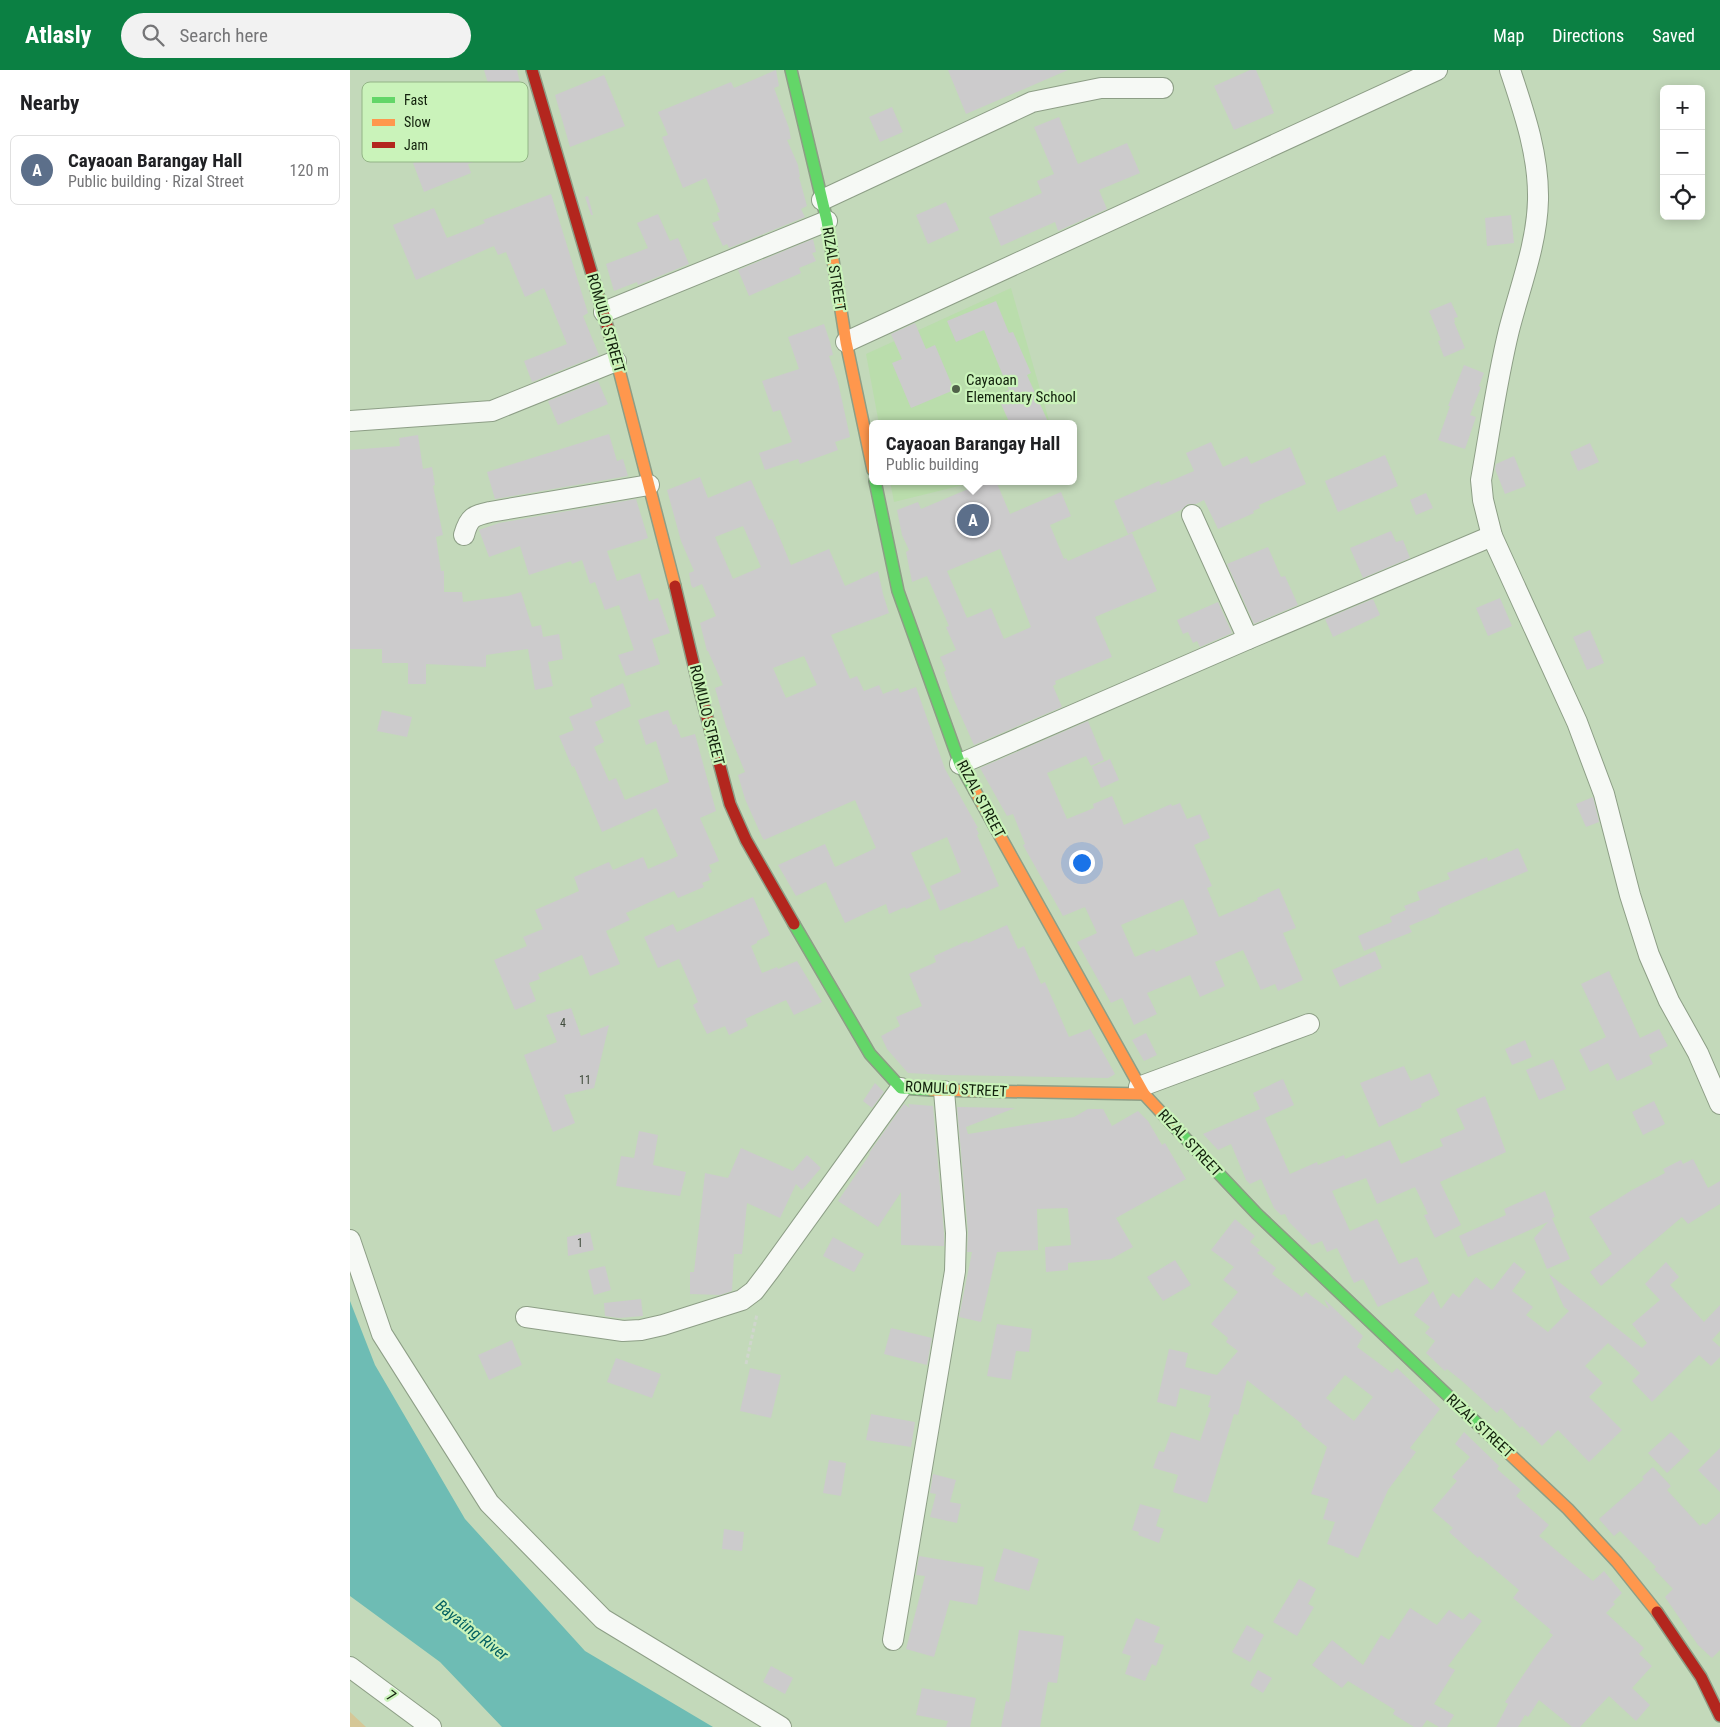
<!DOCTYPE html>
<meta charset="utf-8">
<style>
:root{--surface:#fff;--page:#f2f2f2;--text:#202124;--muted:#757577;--line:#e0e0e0;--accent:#0b8043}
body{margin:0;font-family:"Roboto Condensed",sans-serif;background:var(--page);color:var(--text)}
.controls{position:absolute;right:15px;top:15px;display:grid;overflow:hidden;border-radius:8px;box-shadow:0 2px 12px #0003}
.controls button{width:45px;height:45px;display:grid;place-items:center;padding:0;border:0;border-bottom:1px solid var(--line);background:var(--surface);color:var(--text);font:25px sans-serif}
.you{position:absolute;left:731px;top:792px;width:18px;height:18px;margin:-12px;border:4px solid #fff;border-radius:50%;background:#1a73e8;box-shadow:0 0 0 8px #1a73e833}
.badge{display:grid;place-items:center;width:32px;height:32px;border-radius:50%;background:var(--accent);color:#fff;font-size:16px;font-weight:700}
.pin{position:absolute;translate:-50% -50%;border:2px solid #fff;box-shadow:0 1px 5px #0006}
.popup{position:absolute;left:519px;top:350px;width:208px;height:65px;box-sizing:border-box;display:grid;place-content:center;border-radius:8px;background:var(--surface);filter:drop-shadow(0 1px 4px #0005);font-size:16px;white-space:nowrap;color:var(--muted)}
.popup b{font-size:19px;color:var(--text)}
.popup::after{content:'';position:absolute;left:50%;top:100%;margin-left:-10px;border:10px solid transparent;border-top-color:var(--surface)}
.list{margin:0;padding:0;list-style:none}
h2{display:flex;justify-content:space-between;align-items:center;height:65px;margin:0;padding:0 20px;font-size:21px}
h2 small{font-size:16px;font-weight:400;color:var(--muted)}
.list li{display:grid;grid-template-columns:32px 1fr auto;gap:15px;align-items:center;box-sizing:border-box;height:70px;margin:0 10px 10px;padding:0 10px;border:1px solid var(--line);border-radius:8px}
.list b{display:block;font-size:19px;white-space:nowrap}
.list p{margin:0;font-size:16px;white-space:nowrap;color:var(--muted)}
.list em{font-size:16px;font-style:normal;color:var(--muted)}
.icon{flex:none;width:28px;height:28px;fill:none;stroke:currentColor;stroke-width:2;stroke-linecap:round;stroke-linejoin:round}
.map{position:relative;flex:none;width:1370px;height:1657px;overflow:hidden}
header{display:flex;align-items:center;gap:30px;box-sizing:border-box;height:70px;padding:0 25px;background:var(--accent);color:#fff}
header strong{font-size:24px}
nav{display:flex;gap:28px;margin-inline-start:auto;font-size:18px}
.search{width:350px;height:45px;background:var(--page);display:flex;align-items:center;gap:12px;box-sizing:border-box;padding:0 18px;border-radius:28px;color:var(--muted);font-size:19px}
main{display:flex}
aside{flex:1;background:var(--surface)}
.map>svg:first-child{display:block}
.built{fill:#baddac}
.green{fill:#d5c797}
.water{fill:#6ebcb4}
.building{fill:#cccbcc;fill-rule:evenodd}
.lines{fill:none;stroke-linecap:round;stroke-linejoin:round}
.street-casing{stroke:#8d9e86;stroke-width:22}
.fast-casing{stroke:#8d9e86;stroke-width:14}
.slow-casing{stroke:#8d9e86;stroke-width:14}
.jam-casing{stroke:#8d9e86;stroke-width:14}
.path{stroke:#cfd6cc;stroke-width:3;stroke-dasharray:4 2.5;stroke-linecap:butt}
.street{stroke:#f6f9f5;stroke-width:20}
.fast{stroke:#63d668;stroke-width:11}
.slow{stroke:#ff974d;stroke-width:11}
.jam{stroke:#b3261e;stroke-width:11}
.poi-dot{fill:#506149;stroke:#caf3ba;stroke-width:2}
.labels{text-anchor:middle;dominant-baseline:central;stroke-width:4.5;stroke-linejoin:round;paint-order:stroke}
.number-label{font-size:12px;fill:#404c3c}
.street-label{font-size:15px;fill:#12210c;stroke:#caf3ba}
.poi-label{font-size:15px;fill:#12210c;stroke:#caf3ba;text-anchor:start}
.water-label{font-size:16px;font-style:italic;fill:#036062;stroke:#caf3ba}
.key{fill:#caf3ba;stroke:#93b486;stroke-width:1}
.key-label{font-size:14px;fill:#12210c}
</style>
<header>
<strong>Atlasly</strong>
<div class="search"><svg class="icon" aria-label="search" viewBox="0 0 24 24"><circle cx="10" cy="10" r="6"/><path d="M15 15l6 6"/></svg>Search here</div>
<nav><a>Map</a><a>Directions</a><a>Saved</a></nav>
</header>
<main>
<aside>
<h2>Nearby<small></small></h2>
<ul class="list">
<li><span class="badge" style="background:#5c6f8a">A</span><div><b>Cayaoan Barangay Hall</b><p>Public building · Rizal Street</p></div><em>120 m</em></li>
</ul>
</aside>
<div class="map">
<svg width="1370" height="1657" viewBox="0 0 1370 1657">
<rect width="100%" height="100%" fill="#c3d9ba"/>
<g class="built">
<path d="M661,218L700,354H529L516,284Z"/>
<path d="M540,411H629L544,432Z"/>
</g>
<path class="green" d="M0,1642L16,1657H0Z"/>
<path class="water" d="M0,1231L25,1295L115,1449L235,1581L363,1657H152L90,1592L0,1526Z"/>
<g class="building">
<path d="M134,0H167L175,34L147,43Z"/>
<path d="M426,0L429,16L424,18L439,58L441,69L437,70L448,95L450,107H449L457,136L451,139L455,147L379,178L377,174L373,176L362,153L370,150L367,143L370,142L356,108L333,118L312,67L318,65L308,42L381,12L384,18Z"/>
<path d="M598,0H718L616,44Z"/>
<path d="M900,0H906L924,43L884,60L864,16Z"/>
<path d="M254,5L275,56L220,77L205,25Z"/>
<path d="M542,37L553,62L530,72L519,47Z"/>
<path d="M709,47L728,94L777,73L790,103L749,120L757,139L708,161L705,152L651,176L639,147L692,123L687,111L704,104L684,57Z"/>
<path d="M152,58L159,81L118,94L121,103L74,122L63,93Z"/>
<path d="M201,124L238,243L233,246L249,285L182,312L174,291L217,274L194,218L175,227L156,182L148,185L144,176L66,210L43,155L84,138L97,168L135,153L133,150Z"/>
<path d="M238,126L243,145H241L235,127Z"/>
<path d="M596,132L609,160L578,174L566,145Z"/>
<path d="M308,144L320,171L328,168L339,194L288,215L287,212L264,221L256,194L298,178L287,153Z"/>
<path d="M1161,145L1164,173L1137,176L1135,148Z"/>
<path d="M463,169L466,182L462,183L466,191L449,198L451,203L399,226L388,200Z"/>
<path d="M646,231L659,263L663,262L681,303L677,305L699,354H660L647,325L659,320L634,260L606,272L597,251Z"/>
<path d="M1101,232L1108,247L1104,248L1105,252H1104L1115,278L1094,287L1088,271L1091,270L1079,241Z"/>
<path d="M565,253L576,279L585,275L604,320L561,338L542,293L552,289L541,264Z"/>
<path d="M474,254L480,272L483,285L479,286L488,312L500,367L485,372L488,380L450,394L448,389L415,400L409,383L442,372L430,340L423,342L412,311L449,299L438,267Z"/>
<path d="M1114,295L1134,303L1129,316L1131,317L1120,345L1126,347L1115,379L1088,370L1100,336H1098Z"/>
<path d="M248,311L258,334L208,355L198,331Z"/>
<path d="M259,364L267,391L273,389L278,406L145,429L137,402Z"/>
<path d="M68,365L73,399L82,397L85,415L83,416L93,465L86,467L91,501H94V522H112L113,532L158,526L171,522L182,557L191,555L193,567L209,564L213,589L198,592L203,616L185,620L178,579L136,585V597L76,594V614H58V593H32V579H0V380L50,376L49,368Z"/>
<path d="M861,372L873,397L897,386L901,394L940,377L956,414L909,435L910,438L903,441L904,443L868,459L854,430L846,434H838L831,440L778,464L764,431L809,411L811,415L844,401L836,383Z"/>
<path d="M1240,373L1249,392L1228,401L1220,382Z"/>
<path d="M1035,385L1048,416L988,442L975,411Z"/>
<path d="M1164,386L1176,416L1155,424L1145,399L1146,394Z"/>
<path d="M350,407L358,428L401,410L419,450L422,449L441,495L479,479L495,516L528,501L533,524L539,543L481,565L500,609L507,606L514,621L529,615L533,624L548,618L550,623L566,617L595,699L628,758H626L629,764L627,765L649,816L590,841L580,816L611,802L597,767L561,783L581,828L556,839L555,837L539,844L536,834L495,853L476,812L446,826L428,795L475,774L485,797L526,778L505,730L414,770L412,767L395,729L388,705L395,702L376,656L365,618L373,615L358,581H357L350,553L366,546L352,514L343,518L341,515L339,503L344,501L331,471L317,420ZM393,456L411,497L383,509L365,467ZM454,586L467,615L436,628L423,598Z"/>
<path d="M637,411H646L660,444L711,422L721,446L700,455L714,489L716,488L718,491L782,463L807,521L745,547L762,587L705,611L706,614L703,616L712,637L624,675L603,628L594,602L596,601L590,587L606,580L596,557L599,556L577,506L562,512L556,482L559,480L552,465L547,440L568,432L571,439ZM650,479L681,557L654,569L641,538L617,548L597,501Z"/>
<path d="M1076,423L1083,438L1066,445L1060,430Z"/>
<path d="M286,429L298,468L257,481L267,511L290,503L299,531L308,528L320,563L302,569L310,594L276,606L268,585L284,580L269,535L255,540L245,512L240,514L232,490L222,494L221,491L179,505L170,476L139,487L129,460L149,453Z"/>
<path d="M1041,461L1046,472L1053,470L1060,488L1013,508L1000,478Z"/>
<path d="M918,477L931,507L935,506L948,535L904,554L877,494Z"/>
<path d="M1150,528L1162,556L1138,566L1126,538Z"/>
<path d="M1023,529L1030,545L983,567L975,549Z"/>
<path d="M868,532L882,563L850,577L847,571L843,573L838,562L833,564L827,550Z"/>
<path d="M1240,560L1254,593L1237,600L1223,567Z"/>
<path d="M273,613L281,636L245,652L254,672L244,677L259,711L266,708L275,730L319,712L306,671L296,675L288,650L318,640L323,655L326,654L331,668L345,664L366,741L350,748L369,791L359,795L362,802L358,804L360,810L352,813L354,817L328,828L324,821L276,843L280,850L256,861L270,894L240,906L232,885L188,904L190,909L179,913L186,931L165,940L144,890L177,876L173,867L193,859L185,840L229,821L224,807L259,792L263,800L293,787L298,799L328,786L306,738L252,762L224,696L222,697L209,666L224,660L219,647L243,637L240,628Z"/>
<path d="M32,640L62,647L57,667L27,661Z"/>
<path d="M738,651L754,690L741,696L736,686L697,703L717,749L744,738L743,734L762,726L774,755L821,734L822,736L830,733L837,749L850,744L860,768L844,775L862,816L857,818L869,847L908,830L907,828L929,818L946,858L933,863L953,910L928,921L925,914L911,920L893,880L865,892L875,916L850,927L840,905L797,923L807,944L784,955L772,928L761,933L727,872L747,863L735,837L713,846L673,775L675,774L663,744L657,746L630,698ZM833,829L848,864L806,882L804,879L785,887L771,855Z"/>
<path d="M760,689L769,710L751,718L742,697Z"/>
<path d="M1243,727L1249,752L1236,757L1226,734Z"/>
<path d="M1168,778L1178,801L1088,839L1090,843L1059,856L1062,862L1014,881L1008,866L1042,852L1040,847L1056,840L1054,836L1070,830L1067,822L1100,809L1097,803L1137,787L1138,791Z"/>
<path d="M403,827L420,865L407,871V873L401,876L412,903L427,897L428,899L447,891L472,932L444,945L436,930L395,949L398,956L379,965L375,956L357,964L343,935L348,932L329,889L308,898L294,867L323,854L327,862Z"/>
<path d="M657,855L668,879L674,876L691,914L695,912L719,967L740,959L765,1004L762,1006L758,1008L595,1005L558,1003L537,979L531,966L550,956L546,947L572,936L559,904L586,892L584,886L617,871L618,873Z"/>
<path d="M1025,881L1032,898L990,917L982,900Z"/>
<path d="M1259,901L1290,968L1309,959L1318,976L1299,985L1303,994L1267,1011L1258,993L1240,1002L1229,980L1256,967L1231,914Z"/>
<path d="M221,938L231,966L259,955L244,1018L214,1025L225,1053L203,1062L174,985L207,972L196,945Z"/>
<path d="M796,963L807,985L794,991L782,970Z"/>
<path d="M1175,970L1182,987L1162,995L1155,979Z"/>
<path d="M1203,989L1216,1019L1189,1030L1176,1000Z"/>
<path d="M1054,996L1061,1011L1080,1003L1090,1025L1071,1034L1072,1037L1029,1057L1010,1013Z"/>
<path d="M933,1009L944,1035L915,1048L940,1104L967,1092L968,1095L994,1085L995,1089L1040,1070L1051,1094L1093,1076L1090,1069L1115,1059L1106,1039L1135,1026L1156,1082L1090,1112L1111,1155L1085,1168L1074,1145L1078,1144L1065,1117L1027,1134L1016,1108L982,1121L1000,1161L1027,1149L1049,1194L1067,1187L1079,1213L1028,1237L1013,1209L1004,1213L987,1178L977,1182L972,1171L962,1175L939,1152L935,1144L931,1145L924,1138L911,1109L900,1114L896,1110L881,1074L868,1080L853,1064L910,1039L903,1023Z"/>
<path d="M525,1013L534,1022L522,1038L513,1031Z"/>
<path d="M1304,1031L1315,1054L1293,1065L1282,1042Z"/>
<path d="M554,1034L560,1038L558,1034L583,1036L594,1163V1176L551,1175V1122L528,1157L488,1131L520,1084L519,1083Z"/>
<path d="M607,1037L665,1038L616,1057L618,1064L724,1047L738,1039H753L762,1056L788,1041L798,1051L812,1075L815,1073L836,1109L766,1148L783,1177L761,1189L718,1193V1200L696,1202L695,1177L721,1175L718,1139L717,1138L687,1139L688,1180L647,1182L631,1252L609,1247L622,1182H617L618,1162Z"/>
<path d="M289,1061L308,1065L303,1095L336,1102L330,1126L266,1116L271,1086L284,1088Z"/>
<path d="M391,1078L443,1101L457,1085L471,1098L452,1120L446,1114L430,1148L397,1133L392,1184H384L382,1221L370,1225L340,1224V1202H344L355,1103L378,1108Z"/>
<path d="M1343,1089L1358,1118L1370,1111V1134L1338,1154L1332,1147L1251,1216L1240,1202L1262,1184L1239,1147L1282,1120L1315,1103L1313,1099L1331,1090L1333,1094Z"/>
<path d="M1195,1121L1205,1147L1202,1148L1220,1189L1197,1199L1184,1168L1198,1152L1118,1187L1109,1166L1156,1145L1154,1139Z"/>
<path d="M885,1149L905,1166L900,1172L910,1180L907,1183L926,1198L922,1204L952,1227L956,1222L979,1239L974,1229L1013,1266L1007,1277L1042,1303L1047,1298L1090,1339L1060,1378L1066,1382L1038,1420L1008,1488L994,1482L995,1480L977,1474L985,1452L973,1449L979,1429L961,1424L977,1377L951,1356L952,1354L897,1310L888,1345L884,1344L857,1433L823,1422L828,1405L803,1398L809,1381L814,1382L821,1362L850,1371L861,1338L858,1337L861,1326L830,1318L826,1337L807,1332L819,1279L838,1283L835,1297L867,1305L888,1281L876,1272L878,1268L861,1254L888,1222L873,1210L884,1197L861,1180ZM995,1305L1023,1327L1004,1351L976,1328Z"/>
<path d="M240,1162L244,1180L218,1186L217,1167Z"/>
<path d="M483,1167L514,1184L504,1202L473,1186Z"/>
<path d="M825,1190L841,1215L813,1231L797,1207Z"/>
<path d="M1164,1192L1176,1202L1162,1221L1183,1237L1176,1245L1198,1262L1219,1241L1214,1237L1199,1204L1292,1278L1297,1273L1282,1254L1310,1230L1295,1214L1316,1192L1329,1207L1320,1215L1354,1252L1370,1235V1261L1362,1270L1370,1277V1287L1361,1296L1349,1285L1302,1332L1282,1311L1290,1303L1258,1273L1235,1296L1253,1313L1239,1327L1272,1360L1239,1392L1208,1360L1192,1376L1172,1356L1170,1358L1151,1338L1147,1343L1112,1311L1097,1299L1095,1301L1076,1283L1085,1271L1075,1263L1080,1257L1064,1245L1083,1221L1091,1239L1103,1223L1109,1228L1126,1207L1142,1220Z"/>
<path d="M255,1196L261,1220L244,1225L238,1200Z"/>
<path d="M291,1229L293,1246L269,1248L255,1246L254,1233Z"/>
<path d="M647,1254L682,1259L679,1282L666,1281L661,1310L637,1306Z"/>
<path d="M541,1258L582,1268L577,1295L534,1284Z"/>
<path d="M162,1270L172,1295L139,1310L128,1285Z"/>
<path d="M266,1288L311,1304L302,1328L257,1312Z"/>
<path d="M400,1298L431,1305L421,1348L390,1341Z"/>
<path d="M521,1344L565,1352L561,1377L516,1370Z"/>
<path d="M1114,1362L1149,1396L1147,1399L1171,1420L1166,1426L1199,1455L1189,1466L1243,1511L1254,1501L1272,1523L1263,1532L1265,1534L1256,1543L1294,1578L1289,1584L1302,1596L1282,1618L1300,1635L1286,1651L1259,1626L1230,1657H1222L1189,1630L1178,1647L1175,1645L1168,1657H1146L1158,1634L1155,1632L1186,1586L1203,1565L1199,1562L1201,1560L1163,1528L1169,1520L1129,1486L1128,1488L1099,1462L1103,1458L1082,1440L1107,1411L1102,1407L1120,1387L1105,1374Z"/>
<path d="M1321,1362L1340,1381L1317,1403L1298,1383Z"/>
<path d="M1370,1378V1422L1348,1400Z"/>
<path d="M479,1390L496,1393L491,1426L473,1423Z"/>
<path d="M1303,1397L1321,1416L1317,1420L1350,1456L1353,1453L1356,1455L1370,1442V1580L1362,1588L1348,1575L1315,1527L1323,1519L1304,1499L1306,1497L1270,1461L1264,1466L1249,1449L1294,1409L1292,1407Z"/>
<path d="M583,1404L606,1410L600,1432L611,1434L607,1453L580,1447L586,1424L580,1423Z"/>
<path d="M790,1434L811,1440L806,1456L814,1459L809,1473L788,1465L789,1462L782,1460Z"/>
<path d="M374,1459L394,1462L392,1481L372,1479Z"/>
<path d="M654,1478L689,1489L679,1521L644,1511Z"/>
<path d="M569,1486L634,1497L627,1535L600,1530L584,1587L556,1579L575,1506L566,1505Z"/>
<path d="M949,1509L966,1519L958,1534L964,1537L947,1566L923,1552Z"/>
<path d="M1060,1538L1087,1555L1099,1540L1113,1550L1120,1542L1132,1551L1098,1596L1105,1600L1084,1634L1104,1645L1097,1657H1089L1077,1650L1072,1657H1064L1043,1644L1045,1640L998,1611L992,1618L962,1595L982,1570L1013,1595L1031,1565L1039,1570Z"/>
<path d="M786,1548L810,1557L804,1572L814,1575L806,1596L802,1594L795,1611L775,1604L781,1586L772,1583Z"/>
<path d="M897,1555L914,1565L900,1592L882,1582Z"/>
<path d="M669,1560L714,1566L707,1613L698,1612L690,1657H651L656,1631L659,1632Z"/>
<path d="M421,1596L443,1608L435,1624L413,1612Z"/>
<path d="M908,1600L922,1608L913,1623L900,1615Z"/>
<path d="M572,1618L626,1628L620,1657H596L598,1651L566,1645Z"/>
</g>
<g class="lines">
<defs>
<g id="street">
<path d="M1160,0C1174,42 1189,85 1188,130C1187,174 1170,217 1159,260C1147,309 1140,360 1131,410L1133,430L1142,466L1227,652L1254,724L1280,825L1299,885L1319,931L1348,983L1370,1034"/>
<path d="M472,130L682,32L751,18H813"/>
<path d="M254,242L477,151"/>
<path d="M496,272L1087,0"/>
<path d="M0,351L142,341L266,291"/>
<path d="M842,445L898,569"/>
<path d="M114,465C119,447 123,446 140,442L299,415"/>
<path d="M610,694L898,569L1142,466"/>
<path d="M789,1017L959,954"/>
<path d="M0,1170L32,1264L139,1433L253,1549L431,1657"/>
<path d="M176,1247L273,1261L291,1260L313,1255L392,1230L404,1221L420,1200L551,1018"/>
<path d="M543,1570L605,1201L606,1163L594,1021"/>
<path d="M0,1597L81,1657"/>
</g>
<g id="fast">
<path d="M441,0L477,151L483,190"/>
<path d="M525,411L548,521L610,694L625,721"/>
<path d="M444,854L520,984L551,1018L581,1020"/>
<path d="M820,1052L907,1144L1131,1357"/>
</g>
<g id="slow">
<path d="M483,190L496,272L523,400"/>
<path d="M261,269L325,516"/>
<path d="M625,721L794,1024L820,1052"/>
<path d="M581,1020L794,1024"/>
<path d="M1131,1357L1218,1439L1267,1492L1307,1542"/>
</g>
<g id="jam">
<path d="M182,0L261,269"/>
<path d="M325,516L350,621L380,734L396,770L444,854"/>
<path d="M1307,1542L1351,1607L1370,1646"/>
</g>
</defs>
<use href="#street" class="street-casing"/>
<use href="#fast" class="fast-casing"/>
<use href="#slow" class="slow-casing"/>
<use href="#jam" class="jam-casing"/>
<path class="path" d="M396,1294L407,1244"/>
<use href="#street" class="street"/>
<use href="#fast" class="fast"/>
<use href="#slow" class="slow"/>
<use href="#jam" class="jam"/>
</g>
<circle class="poi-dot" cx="606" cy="319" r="5"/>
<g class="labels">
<g class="number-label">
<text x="213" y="953">4</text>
<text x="235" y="1010">11</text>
<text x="230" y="1173">1</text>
</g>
<g class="street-label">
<text transform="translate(484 199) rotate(81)">RIZAL STREET</text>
<text transform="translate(256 253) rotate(74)">ROMULO STREET</text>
<text transform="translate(357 645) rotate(76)">ROMULO STREET</text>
<text transform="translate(631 729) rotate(62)">RIZAL STREET</text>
<text transform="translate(606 1019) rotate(3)">ROMULO STREET</text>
<text transform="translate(840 1073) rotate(47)">RIZAL STREET</text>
<text transform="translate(1130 1356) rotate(43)">RIZAL STREET</text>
<text transform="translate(41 1626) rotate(37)">7</text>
</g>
<g class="poi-label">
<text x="616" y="310">Cayaoan<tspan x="616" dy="17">Elementary School</tspan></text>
</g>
<g class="water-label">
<text transform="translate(122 1560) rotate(38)">Bayating River</text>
</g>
</g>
<rect x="12" y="12" width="166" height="80" rx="8" class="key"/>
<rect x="22" y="27" width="23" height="6" fill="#63d668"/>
<rect x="22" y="49" width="23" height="7" fill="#ff974d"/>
<rect x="22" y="72" width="23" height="6" fill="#b3261e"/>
<g class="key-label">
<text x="54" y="35">Fast</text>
<text x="54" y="57">Slow</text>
<text x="54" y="80">Jam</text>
</g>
</svg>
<div class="controls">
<button>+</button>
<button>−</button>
<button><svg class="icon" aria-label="locate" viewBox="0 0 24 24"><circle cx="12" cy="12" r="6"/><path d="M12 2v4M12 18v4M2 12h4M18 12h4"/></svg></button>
</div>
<div class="you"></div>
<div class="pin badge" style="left:623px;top:450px;background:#5c6f8a">A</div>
<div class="popup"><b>Cayaoan Barangay Hall</b>Public building</div>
</div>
</main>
